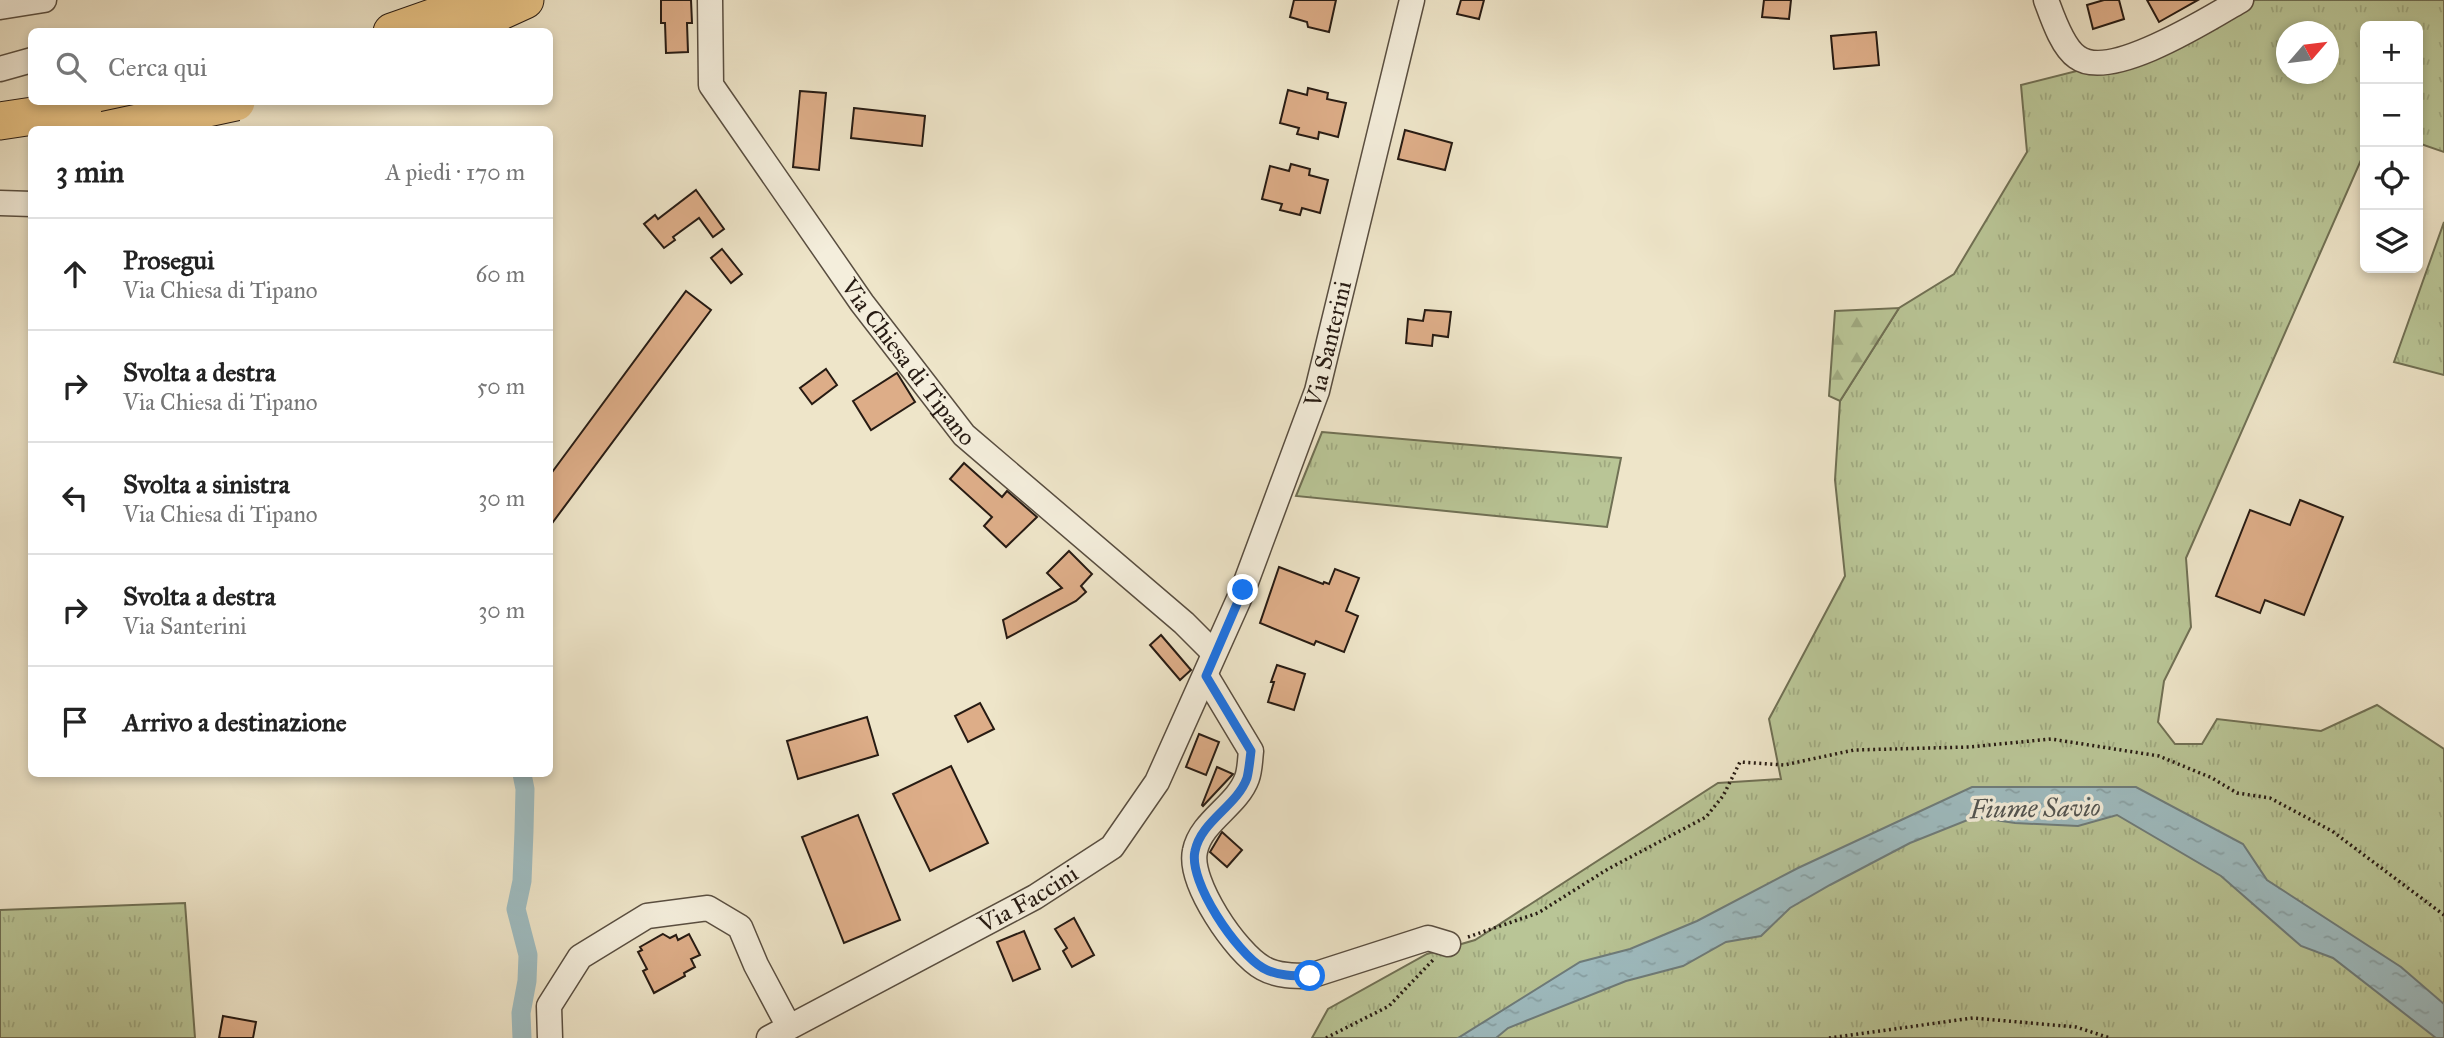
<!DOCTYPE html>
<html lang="it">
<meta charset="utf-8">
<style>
:root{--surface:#fff;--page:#f6f6f6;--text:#222;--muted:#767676;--line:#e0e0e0}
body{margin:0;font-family:"IM FELL Great Primer",serif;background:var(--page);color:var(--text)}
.controls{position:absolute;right:21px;top:21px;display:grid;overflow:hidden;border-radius:10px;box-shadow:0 4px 10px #0003}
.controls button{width:63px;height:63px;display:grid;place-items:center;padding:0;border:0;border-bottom:2px solid var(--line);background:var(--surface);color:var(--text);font:35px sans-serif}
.compass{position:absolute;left:2276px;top:21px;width:63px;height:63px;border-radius:50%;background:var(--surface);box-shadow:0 4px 10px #0003;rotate:62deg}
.stop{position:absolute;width:21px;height:21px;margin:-16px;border:5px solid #1a73e8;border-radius:50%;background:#fff}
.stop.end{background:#1a73e8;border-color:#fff;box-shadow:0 2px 7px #0008}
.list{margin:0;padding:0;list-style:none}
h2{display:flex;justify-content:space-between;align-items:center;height:91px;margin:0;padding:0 28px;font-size:30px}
h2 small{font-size:23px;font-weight:400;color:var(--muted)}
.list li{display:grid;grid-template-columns:46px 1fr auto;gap:21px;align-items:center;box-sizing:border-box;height:112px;padding:0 28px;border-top:2px solid var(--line)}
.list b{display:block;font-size:26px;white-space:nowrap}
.list p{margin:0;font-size:23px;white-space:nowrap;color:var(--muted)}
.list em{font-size:23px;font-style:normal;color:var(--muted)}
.icon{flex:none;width:38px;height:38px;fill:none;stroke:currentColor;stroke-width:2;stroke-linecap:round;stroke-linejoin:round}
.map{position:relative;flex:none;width:2444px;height:1038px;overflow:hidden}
.search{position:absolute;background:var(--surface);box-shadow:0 4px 10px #0003;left:28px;top:28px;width:525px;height:77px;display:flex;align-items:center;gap:18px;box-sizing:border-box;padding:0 24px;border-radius:10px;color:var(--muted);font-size:26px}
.panel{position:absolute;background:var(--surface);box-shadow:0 4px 10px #0003;left:28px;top:126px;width:525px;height:651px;border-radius:10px}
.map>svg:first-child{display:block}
.grass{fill:url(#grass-tufts);stroke:#707054;stroke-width:2;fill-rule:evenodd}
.forest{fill:url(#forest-firs);stroke:#707054;stroke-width:2}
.water{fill:url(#water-ripples);stroke:#6e7c7b;stroke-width:2}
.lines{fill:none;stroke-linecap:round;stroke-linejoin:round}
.canal{stroke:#9ebcc1;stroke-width:19}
.building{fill:#ddad88;stroke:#271b13;stroke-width:2}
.minor-casing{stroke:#594e40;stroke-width:27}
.highway-casing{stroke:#271b13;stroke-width:39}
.path{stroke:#271b13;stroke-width:3.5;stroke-dasharray:2 3.5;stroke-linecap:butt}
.minor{stroke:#f4eedc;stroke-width:24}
.highway{stroke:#e7c284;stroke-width:37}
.highway-bridge-casing{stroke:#271b13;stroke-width:39;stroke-linecap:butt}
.highway-bridge{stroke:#e7c284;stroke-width:37}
.route{stroke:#1a73e8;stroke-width:9}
.labels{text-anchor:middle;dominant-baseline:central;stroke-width:7;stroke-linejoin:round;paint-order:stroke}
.street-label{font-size:24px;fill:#271b13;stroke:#f4eedc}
.water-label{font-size:26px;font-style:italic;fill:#515350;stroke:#f4eedc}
</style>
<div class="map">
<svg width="2444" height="1038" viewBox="0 0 2444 1038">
<defs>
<pattern id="grass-tufts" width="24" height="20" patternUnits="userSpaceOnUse" patternTransform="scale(1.75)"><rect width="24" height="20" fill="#b9c596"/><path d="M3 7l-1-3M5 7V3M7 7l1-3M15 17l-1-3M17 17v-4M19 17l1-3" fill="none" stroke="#9fa980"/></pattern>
<pattern id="forest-firs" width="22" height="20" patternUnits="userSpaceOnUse" patternTransform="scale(1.75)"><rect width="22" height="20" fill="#b9c596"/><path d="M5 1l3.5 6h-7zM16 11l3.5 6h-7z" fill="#9fa980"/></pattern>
<pattern id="water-ripples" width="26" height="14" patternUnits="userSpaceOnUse" patternTransform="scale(1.75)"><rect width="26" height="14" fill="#9ebcc1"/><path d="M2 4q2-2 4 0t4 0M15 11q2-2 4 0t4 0" fill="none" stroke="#88a1a5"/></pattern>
</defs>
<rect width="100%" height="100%" fill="#eee5c9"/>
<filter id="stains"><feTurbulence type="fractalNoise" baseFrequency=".00286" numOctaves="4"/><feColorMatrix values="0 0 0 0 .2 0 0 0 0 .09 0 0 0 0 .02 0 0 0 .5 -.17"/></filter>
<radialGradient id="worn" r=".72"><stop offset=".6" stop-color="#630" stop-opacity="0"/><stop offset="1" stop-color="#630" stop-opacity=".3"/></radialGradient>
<g class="grass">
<path d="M2255,0H2444V152L2418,143V26H2365V151L2186,558L2191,627L2164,681L2158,722L2175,744H2202L2217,719L2321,731L2377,705L2444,749V1038H1312L1328,1009L1427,954L1475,940L1718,783L1781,779L1769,719L1845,576L1835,480L1840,401L1899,308L1954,274L2027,152L2021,85L2172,47ZM2286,32H2328V74H2286Z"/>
<path d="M2444,222V375L2394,362Z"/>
<path d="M1322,432L1621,458L1607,527L1296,496Z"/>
<path d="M185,903L195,1038H0V910Z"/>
</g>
<path class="forest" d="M1899,308L1840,401L1829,396L1835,311Z"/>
<path class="water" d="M1972,787H2136L2243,844L2267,880L2401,967L2444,1004V1038H2436L2333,958L2301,946L2221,876L2117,815L2078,826L2015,823L1975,817L1910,843L1830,885L1790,908L1761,936L1726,942L1683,966L1626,981L1508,1028L1496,1038H1458L1580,962L1630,949L1697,921L1798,868Z"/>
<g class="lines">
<path class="canal" d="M522,1038L521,1013L527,981L528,955L516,909L522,881L524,831L525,789L522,774"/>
</g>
<g class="building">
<path d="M661,0H691L692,23H687L688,52L666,53L665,23H661Z"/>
<path d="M1294,0H1336L1329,32L1308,27L1307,22L1290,17Z"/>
<path d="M1461,0H1484L1479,19L1457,14Z"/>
<path d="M1764,0H1791L1789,19L1762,17Z"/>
<path d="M2104,0H2119L2124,19L2093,29L2087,5Z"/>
<path d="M2147,0H2198L2159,22Z"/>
<path d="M1876,32L1879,65L1834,69L1831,36Z"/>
<path d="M1308,88L1328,93L1327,99L1346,103L1338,137L1319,132L1318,139L1297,134L1299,128L1280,123L1288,90L1307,95Z"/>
<path d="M800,91L826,93L819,170L793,167Z"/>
<path d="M854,108L925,116L922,146L851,138Z"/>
<path d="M1405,130L1452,143L1445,170L1398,159Z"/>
<path d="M1291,164L1310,169L1309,175L1328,180L1320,213L1302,208L1300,215L1280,210L1282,204L1262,199L1270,166L1289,171Z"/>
<path d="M696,190L724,229L713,237L699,218L673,237L675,240L664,248L644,224L655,215L658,219Z"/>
<path d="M722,249L742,274L731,283L711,258Z"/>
<path d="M686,291L711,310L550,526V475Z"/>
<path d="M1425,310L1451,312L1448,337L1433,335L1432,346L1406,343L1408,319L1423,321Z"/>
<path d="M826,369L837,385L812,404L800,388Z"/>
<path d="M897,373L915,402L871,430L853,401Z"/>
<path d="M964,463L1002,497L1007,491L1037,517L1006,547L984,526L992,517L950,479Z"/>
<path d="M2300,500L2343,517L2304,615L2265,600L2260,613L2216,596L2250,510L2290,525Z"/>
<path d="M1069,551L1092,574L1081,586L1086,592L1076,601L1007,638L1003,620L1062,588L1047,573Z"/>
<path d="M1279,567L1323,584L1324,582L1329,584L1335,569L1359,578L1346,611L1358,616L1344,652L1316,641L1314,645L1260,623Z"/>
<path d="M1161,635L1191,670L1180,680L1150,645Z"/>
<path d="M1277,665L1305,674L1294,710L1268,702L1274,682H1271Z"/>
<path d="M980,703L994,729L968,742L955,716Z"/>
<path d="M867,717L878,755L798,779L787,741Z"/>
<path d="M1199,734L1219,742L1206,775L1186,767Z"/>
<path d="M951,766L988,843L930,871L893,794Z"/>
<path d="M1217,767L1233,774L1203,806L1202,805Z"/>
<path d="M858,815L900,920L844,943L802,837Z"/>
<path d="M1222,832L1242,850L1227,867L1210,852Z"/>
<path d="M1074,918L1094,955L1072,967L1063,951L1067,948L1055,929Z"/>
<path d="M1024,931L1040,969L1013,981L997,942Z"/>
<path d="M663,934L670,938L676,935L678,940L689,934L700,955L691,959L695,967L684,973L685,976L654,993L643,971L647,969L638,952L642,950L640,947Z"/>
<path d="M223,1016L256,1022L253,1038H219Z"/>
</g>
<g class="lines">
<defs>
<g id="minor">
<path id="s1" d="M710,0L711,85L862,303L964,435L1184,623L1214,653"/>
<path d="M2046,0C2052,16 2062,47 2077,57C2110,82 2210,18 2241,0"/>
<path d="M0,7L44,0"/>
<path d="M0,69L32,60"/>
<path d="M0,203L32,204"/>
<path d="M1206,676L1251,751C1250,759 1250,770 1247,778C1237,806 1201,821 1195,851C1188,882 1236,953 1263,968C1277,976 1295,976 1310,976L1428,938L1448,944"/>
<path d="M550,1038L549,1006L580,957L647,916L708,908L740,927L756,965L789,1027"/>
<path id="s2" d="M769,1038L1035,897L1112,847L1157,782L1243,590L1317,391L1412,0"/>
</g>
<g id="highway">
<path d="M392,32L443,14L472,0"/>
<path d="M455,32L525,0"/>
<path d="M0,121L126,102"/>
</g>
</defs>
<use href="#minor" class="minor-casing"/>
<use href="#highway" class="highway-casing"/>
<g class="path">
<path d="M1468,937L1538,913L1608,869L1706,817L1723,796L1740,762L1784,765L1854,750L1969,747L2051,739L2159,756L2212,778L2237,793L2270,798L2332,831L2444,915"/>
<path d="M1326,1038L1389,1006L1433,960"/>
<path d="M1829,1038L1973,1018L2076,1027L2110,1038"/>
</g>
<use href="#minor" class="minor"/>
<use href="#highway" class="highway"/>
<defs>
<path id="highway-bridge" d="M105,130L236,102"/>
</defs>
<use href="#highway-bridge" class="highway-bridge-casing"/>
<use href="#highway-bridge" class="highway-bridge"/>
</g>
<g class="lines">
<path class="route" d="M1243,590L1206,676L1251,751C1250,759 1249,770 1247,778C1237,806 1201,821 1195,851C1188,882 1237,953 1263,968C1277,976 1295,976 1310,976"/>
</g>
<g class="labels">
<g class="street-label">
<text stroke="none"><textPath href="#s2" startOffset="943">Via Santerini</textPath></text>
<text stroke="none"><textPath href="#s1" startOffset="425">Via Chiesa di Tipano</textPath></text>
<text stroke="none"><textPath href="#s2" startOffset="294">Via Faccini</textPath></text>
</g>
<g class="water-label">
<text transform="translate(2035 808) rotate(-1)">Fiume Savio</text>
</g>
</g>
<rect width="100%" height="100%" filter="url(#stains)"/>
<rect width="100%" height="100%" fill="url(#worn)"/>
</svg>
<div class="controls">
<button>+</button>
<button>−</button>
<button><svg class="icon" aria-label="locate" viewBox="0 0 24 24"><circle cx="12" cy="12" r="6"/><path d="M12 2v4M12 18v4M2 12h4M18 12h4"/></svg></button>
<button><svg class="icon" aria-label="layers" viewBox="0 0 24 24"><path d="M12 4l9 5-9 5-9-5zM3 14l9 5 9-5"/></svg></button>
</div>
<svg class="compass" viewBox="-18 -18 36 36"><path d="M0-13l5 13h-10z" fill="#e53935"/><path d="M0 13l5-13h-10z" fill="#767676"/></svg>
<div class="stop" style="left:1310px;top:976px"></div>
<div class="stop end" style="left:1243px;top:590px"></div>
<div class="search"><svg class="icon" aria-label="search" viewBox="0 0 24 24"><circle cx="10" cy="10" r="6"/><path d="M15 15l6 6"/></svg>Cerca qui</div>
<section class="panel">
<h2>3 min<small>A piedi · 170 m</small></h2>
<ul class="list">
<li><svg class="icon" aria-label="ahead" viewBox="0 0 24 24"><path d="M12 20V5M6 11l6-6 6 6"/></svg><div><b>Prosegui</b><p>Via Chiesa di Tipano</p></div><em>60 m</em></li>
<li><svg class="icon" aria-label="right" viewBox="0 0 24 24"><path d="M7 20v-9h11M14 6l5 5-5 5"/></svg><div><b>Svolta a destra</b><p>Via Chiesa di Tipano</p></div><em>50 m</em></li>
<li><svg class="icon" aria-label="left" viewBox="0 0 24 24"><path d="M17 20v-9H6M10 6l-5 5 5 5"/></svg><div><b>Svolta a sinistra</b><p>Via Chiesa di Tipano</p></div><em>30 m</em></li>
<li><svg class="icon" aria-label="right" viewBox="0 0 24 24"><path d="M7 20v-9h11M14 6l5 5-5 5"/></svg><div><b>Svolta a destra</b><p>Via Santerini</p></div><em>30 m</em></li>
<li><svg class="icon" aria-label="arrive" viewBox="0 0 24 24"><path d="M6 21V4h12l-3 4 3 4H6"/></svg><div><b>Arrivo a destinazione</b></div></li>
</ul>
</section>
</div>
